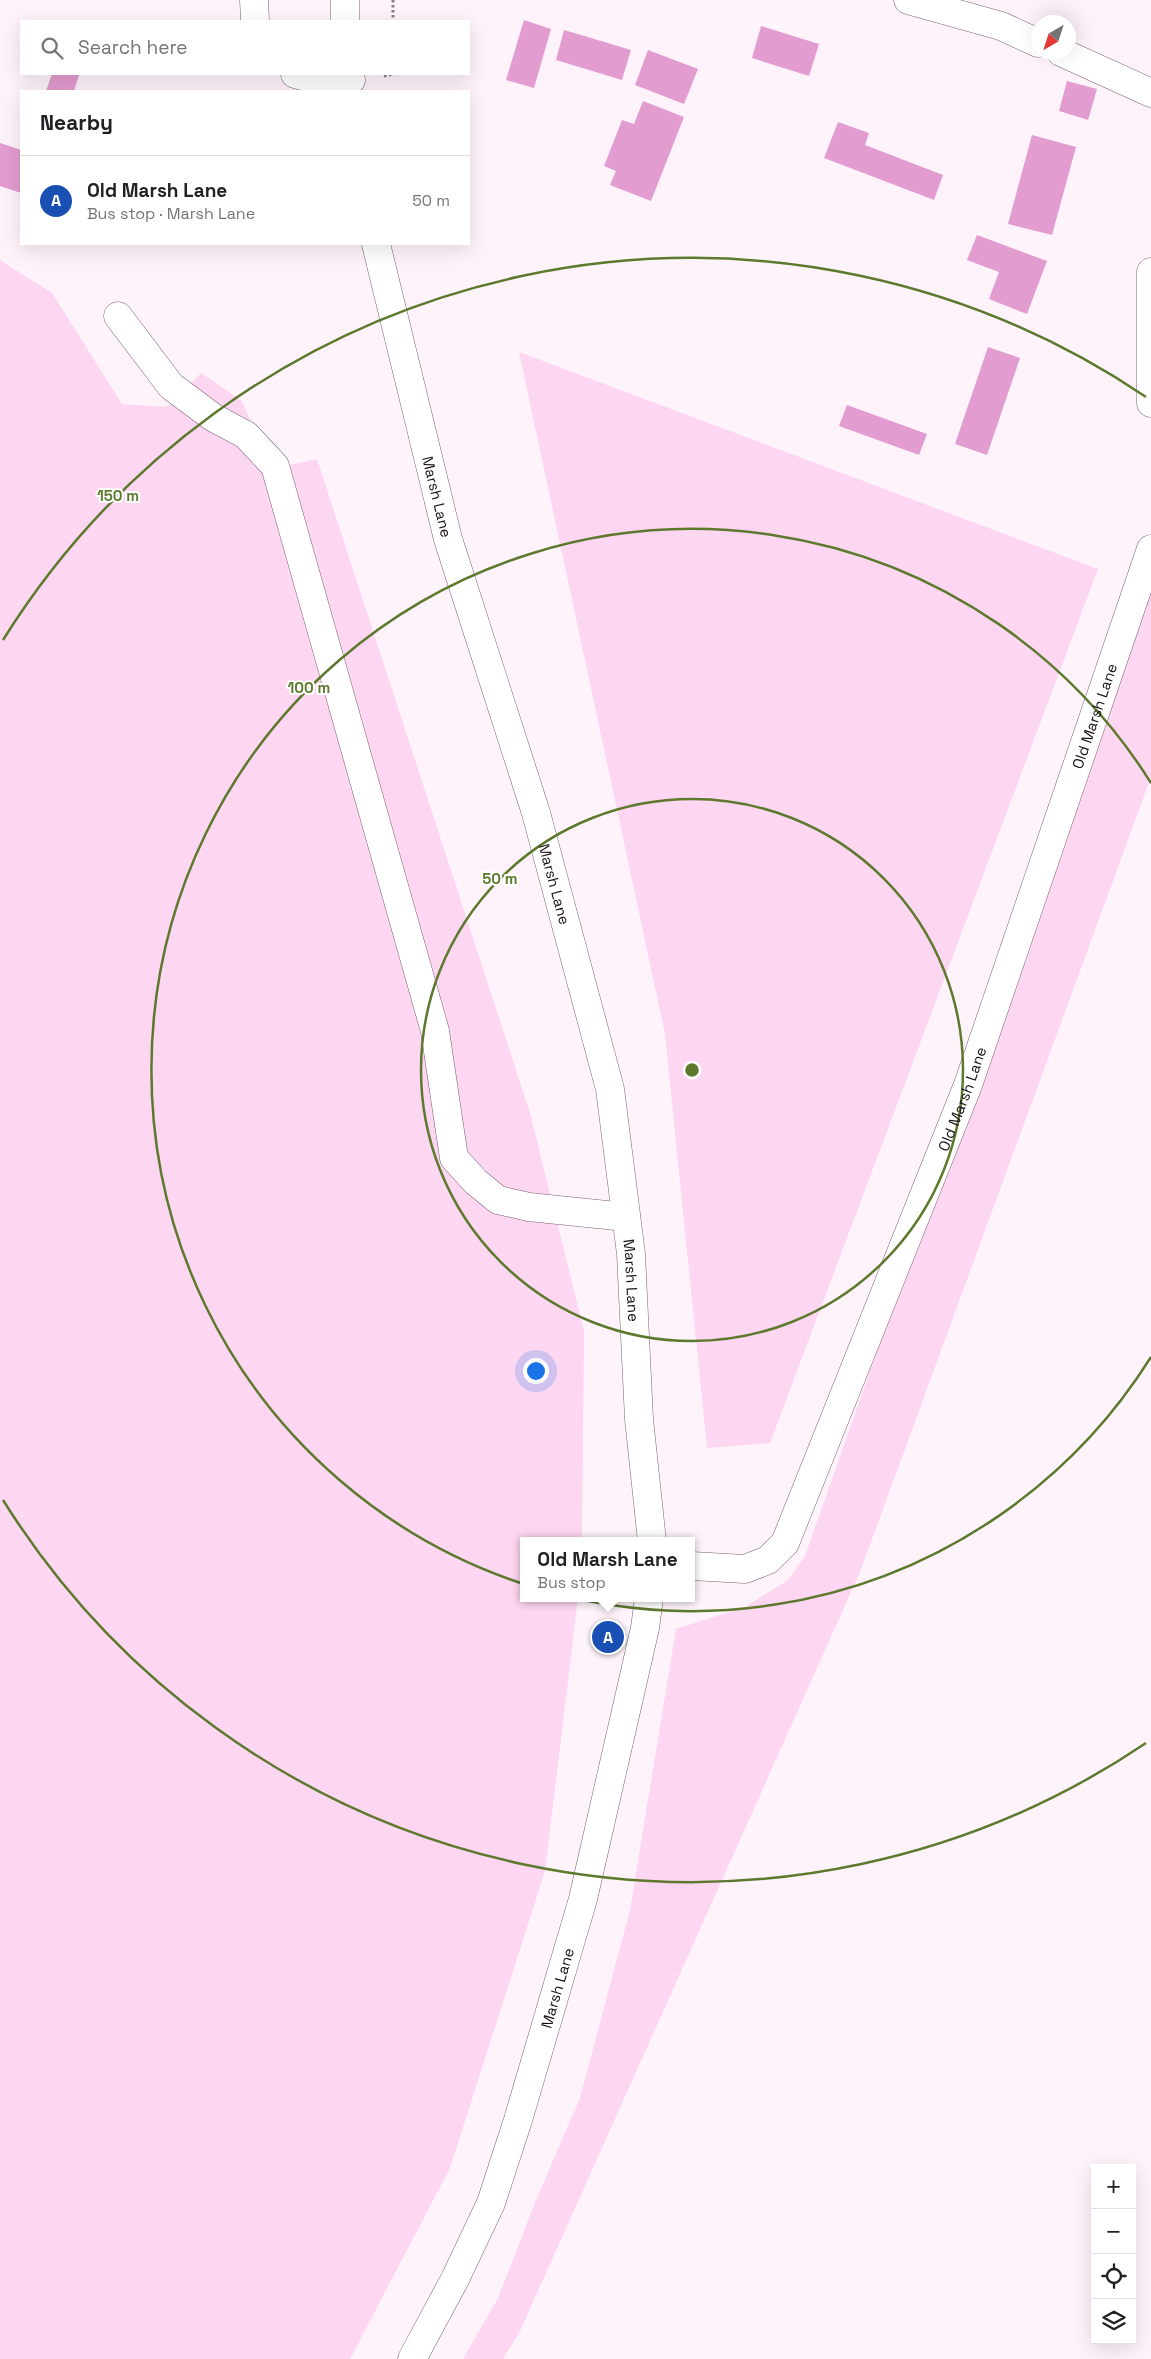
<!DOCTYPE html>
<meta charset="utf-8">
<style>
:root{--surface:#fff;--page:#f6f6f6;--text:#202124;--muted:#757577;--line:#e0e0e0;--accent:#5d792e}
body{margin:0;font-family:"Space Grotesk",sans-serif;background:var(--page);color:var(--text)}
.controls{position:absolute;right:15px;bottom:15px;display:grid;overflow:hidden;border-radius:0px;box-shadow:0 5px 20px #0002}
.controls button{width:45px;height:45px;display:grid;place-items:center;padding:0;border:0;border-bottom:1px solid var(--line);background:var(--surface);color:var(--text);font:25px sans-serif}
.compass{position:absolute;left:1031px;top:15px;width:45px;height:45px;border-radius:50%;background:var(--surface);box-shadow:0 5px 20px #0002;rotate:219deg}
.you{position:absolute;left:535px;top:1370px;width:18px;height:18px;margin:-12px;border:4px solid #fff;border-radius:50%;background:#1a73e8;box-shadow:0 0 0 8px #1a73e833}
.badge{display:grid;place-items:center;width:32px;height:32px;border-radius:50%;background:var(--accent);color:#fff;font-size:16px;font-weight:700}
.pin{position:absolute;translate:-50% -50%;border:2px solid #fff;box-shadow:0 1px 5px #0006}
.popup{position:absolute;left:520px;top:1537px;width:175px;height:65px;box-sizing:border-box;display:grid;place-content:center;border-radius:0px;background:var(--surface);filter:drop-shadow(0 1px 4px #0005);font-size:16px;white-space:nowrap;color:var(--muted)}
.popup b{font-size:19px;color:var(--text)}
.popup::after{content:'';position:absolute;left:50%;top:100%;margin-left:-10px;border:10px solid transparent;border-top-color:var(--surface)}
.list{margin:0;padding:0;list-style:none}
h2{display:flex;justify-content:space-between;align-items:center;height:65px;margin:0;padding:0 20px;font-size:21px}
h2 small{font-size:16px;font-weight:400;color:var(--muted)}
.list li{display:grid;grid-template-columns:32px 1fr auto;gap:15px;align-items:center;box-sizing:border-box;height:90px;padding:0 20px;border-top:1px solid var(--line)}
.list b{display:block;font-size:19px;white-space:nowrap}
.list p{margin:0;font-size:16px;white-space:nowrap;color:var(--muted)}
.list em{font-size:16px;font-style:normal;color:var(--muted)}
.icon{flex:none;width:28px;height:28px;fill:none;stroke:currentColor;stroke-width:2;stroke-linecap:round;stroke-linejoin:round}
.map{position:relative;flex:none;width:1151px;height:2359px;overflow:hidden}
.search{position:absolute;background:var(--surface);box-shadow:0 5px 20px #0002;left:20px;top:20px;width:450px;height:55px;display:flex;align-items:center;gap:12px;box-sizing:border-box;padding:0 18px;border-radius:0px;color:var(--muted);font-size:19px}
.panel{position:absolute;background:var(--surface);box-shadow:0 5px 20px #0002;left:20px;top:90px;width:450px;height:155px;border-radius:0px}
.map>svg:first-child{display:block}
.green{fill:#fdd6f1}
.building{fill:#e39cd0}
.lines{fill:none;stroke-linecap:round;stroke-linejoin:round}
.minor-casing{stroke:#7a6373;stroke-width:29}
.path{stroke:#8a8087;stroke-width:3;stroke-dasharray:2.5 2.5;stroke-linecap:butt}
.minor{stroke:#fff;stroke-width:28}
.ring{fill:none;stroke:#5d792e;stroke-width:2.5}
.labels{text-anchor:middle;dominant-baseline:central;stroke-width:4;stroke-linejoin:round;paint-order:stroke}
.street-label{font-size:15px;fill:#170e14;stroke:#fff}
.centre{fill:#5d792e;stroke:#fff;stroke-width:2.5}
.ring-label{font-size:15px;text-anchor:middle;font-weight:bold;fill:#5d792e;stroke:#fff;stroke-width:4;stroke-linejoin:round;paint-order:stroke}
</style>
<div class="map">
<svg width="1151" height="2359" viewBox="0 0 1151 2359">
<rect width="100%" height="100%" fill="#fef3fb"/>
<g class="green">
<path d="M0,260L52,293L122,404L167,407L201,373L242,401L271,469L317,459L530,1113L584,1331L582,1541H524V1598H578L545,1871L450,2168L350,2359H0Z"/>
<path d="M519,352L1098,569L770,1443L707,1448L665,1034Z"/>
<path d="M1151,561V777L860,1572L520,2331L503,2359H463L498,2298L536,2200L580,2098L630,1910L676,1629L745,1607L788,1580L805,1556L970,1086Z"/>
</g>
<g class="building">
<path d="M524,20L551,29L534,88L506,80Z"/>
<path d="M761,26L819,44L809,76L752,58Z"/>
<path d="M564,30L631,50L622,80L556,60Z"/>
<path d="M648,50L698,69L684,104L635,85Z"/>
<path d="M52,74L79,75L74,91H46Z"/>
<path d="M1067,81L1097,89L1088,120L1059,111Z"/>
<path d="M643,101L684,117L651,201L610,185L616,171L604,166L622,120L634,124Z"/>
<path d="M838,122L869,133L865,145L943,175L934,200L824,158Z"/>
<path d="M1032,135L1076,147L1052,235L1008,224Z"/>
<path d="M0,143L21,150V193L0,186Z"/>
<path d="M977,235L1047,261L1027,314L989,299L999,272L967,260Z"/>
<path d="M988,347L1020,358L987,455L955,444Z"/>
<path d="M847,405L927,434L919,455L839,426Z"/>
</g>
<g class="lines">
<defs>
<g id="minor">
<path d="M254,0L255,21"/>
<path d="M345,0V21"/>
<path d="M908,0L1001,26L1038,43"/>
<path d="M1061,52L1151,93"/>
<path d="M295,74L325,82L351,80"/>
<path id="s1" d="M376,244L448,539L536,813L610,1089L631,1254L639,1419L652,1541"/>
<path d="M1151,272V403"/>
<path d="M118,316L171,386L214,418L246,435L275,466L435,1031L454,1158L476,1182L498,1200L529,1207L626,1217"/>
<path id="s2" d="M692,1566L745,1569L768,1560L785,1543L968,1085L1151,549"/>
<path id="s3" d="M412,2359L455,2279L491,2203L518,2120L583,1899L645,1628L649,1598"/>
</g>
</defs>
<use href="#minor" class="minor-casing"/>
<g class="path">
<path d="M393,0V21"/>
<path d="M384,76L394,74"/>
</g>
<use href="#minor" class="minor"/>
</g>
<g class="ring">
<circle cx="692" cy="1070" r="271"/>
<path d="M1151 1357A541 541 0 1 1 1151 783"/>
<path d="M1146 1743A812 812 0 0 1 3 1500M3 640A812 812 0 0 1 1146 397"/>
</g>
<g class="labels">
<g class="street-label">
<text stroke="none"><textPath href="#s1" startOffset="260">Marsh Lane</textPath></text>
<text stroke="none"><textPath href="#s2" startOffset="985">Old Marsh Lane</textPath></text>
<text stroke="none"><textPath href="#s1" startOffset="665">Marsh Lane</textPath></text>
<text stroke="none"><textPath href="#s2" startOffset="580">Old Marsh Lane</textPath></text>
<text stroke="none"><textPath href="#s1" startOffset="1070">Marsh Lane</textPath></text>
<text stroke="none"><textPath href="#s3" startOffset="400">Marsh Lane</textPath></text>
</g>
</g>
<circle cx="692" cy="1070" r="8" class="centre"/>
<g class="ring-label">
<text x="118" y="501">150 m</text>
<text x="309" y="693">100 m</text>
<text x="500" y="884">50 m</text>
</g>
</svg>
<div class="controls">
<button>+</button>
<button>−</button>
<button><svg class="icon" aria-label="locate" viewBox="0 0 24 24"><circle cx="12" cy="12" r="6"/><path d="M12 2v4M12 18v4M2 12h4M18 12h4"/></svg></button>
<button><svg class="icon" aria-label="layers" viewBox="0 0 24 24"><path d="M12 4l9 5-9 5-9-5zM3 14l9 5 9-5"/></svg></button>
</div>
<svg class="compass" viewBox="-18 -18 36 36"><path d="M0-13l5 13h-10z" fill="#e53935"/><path d="M0 13l5-13h-10z" fill="#757577"/></svg>
<div class="you"></div>
<div class="pin badge" style="left:608px;top:1637px;background:#1a4fb4">A</div>
<div class="popup"><b>Old Marsh Lane</b>Bus stop</div>
<div class="search"><svg class="icon" aria-label="search" viewBox="0 0 24 24"><circle cx="10" cy="10" r="6"/><path d="M15 15l6 6"/></svg>Search here</div>
<section class="panel">
<h2>Nearby<small></small></h2>
<ul class="list">
<li><span class="badge" style="background:#1a4fb4">A</span><div><b>Old Marsh Lane</b><p>Bus stop · Marsh Lane</p></div><em>50 m</em></li>
</ul>
</section>
</div>
